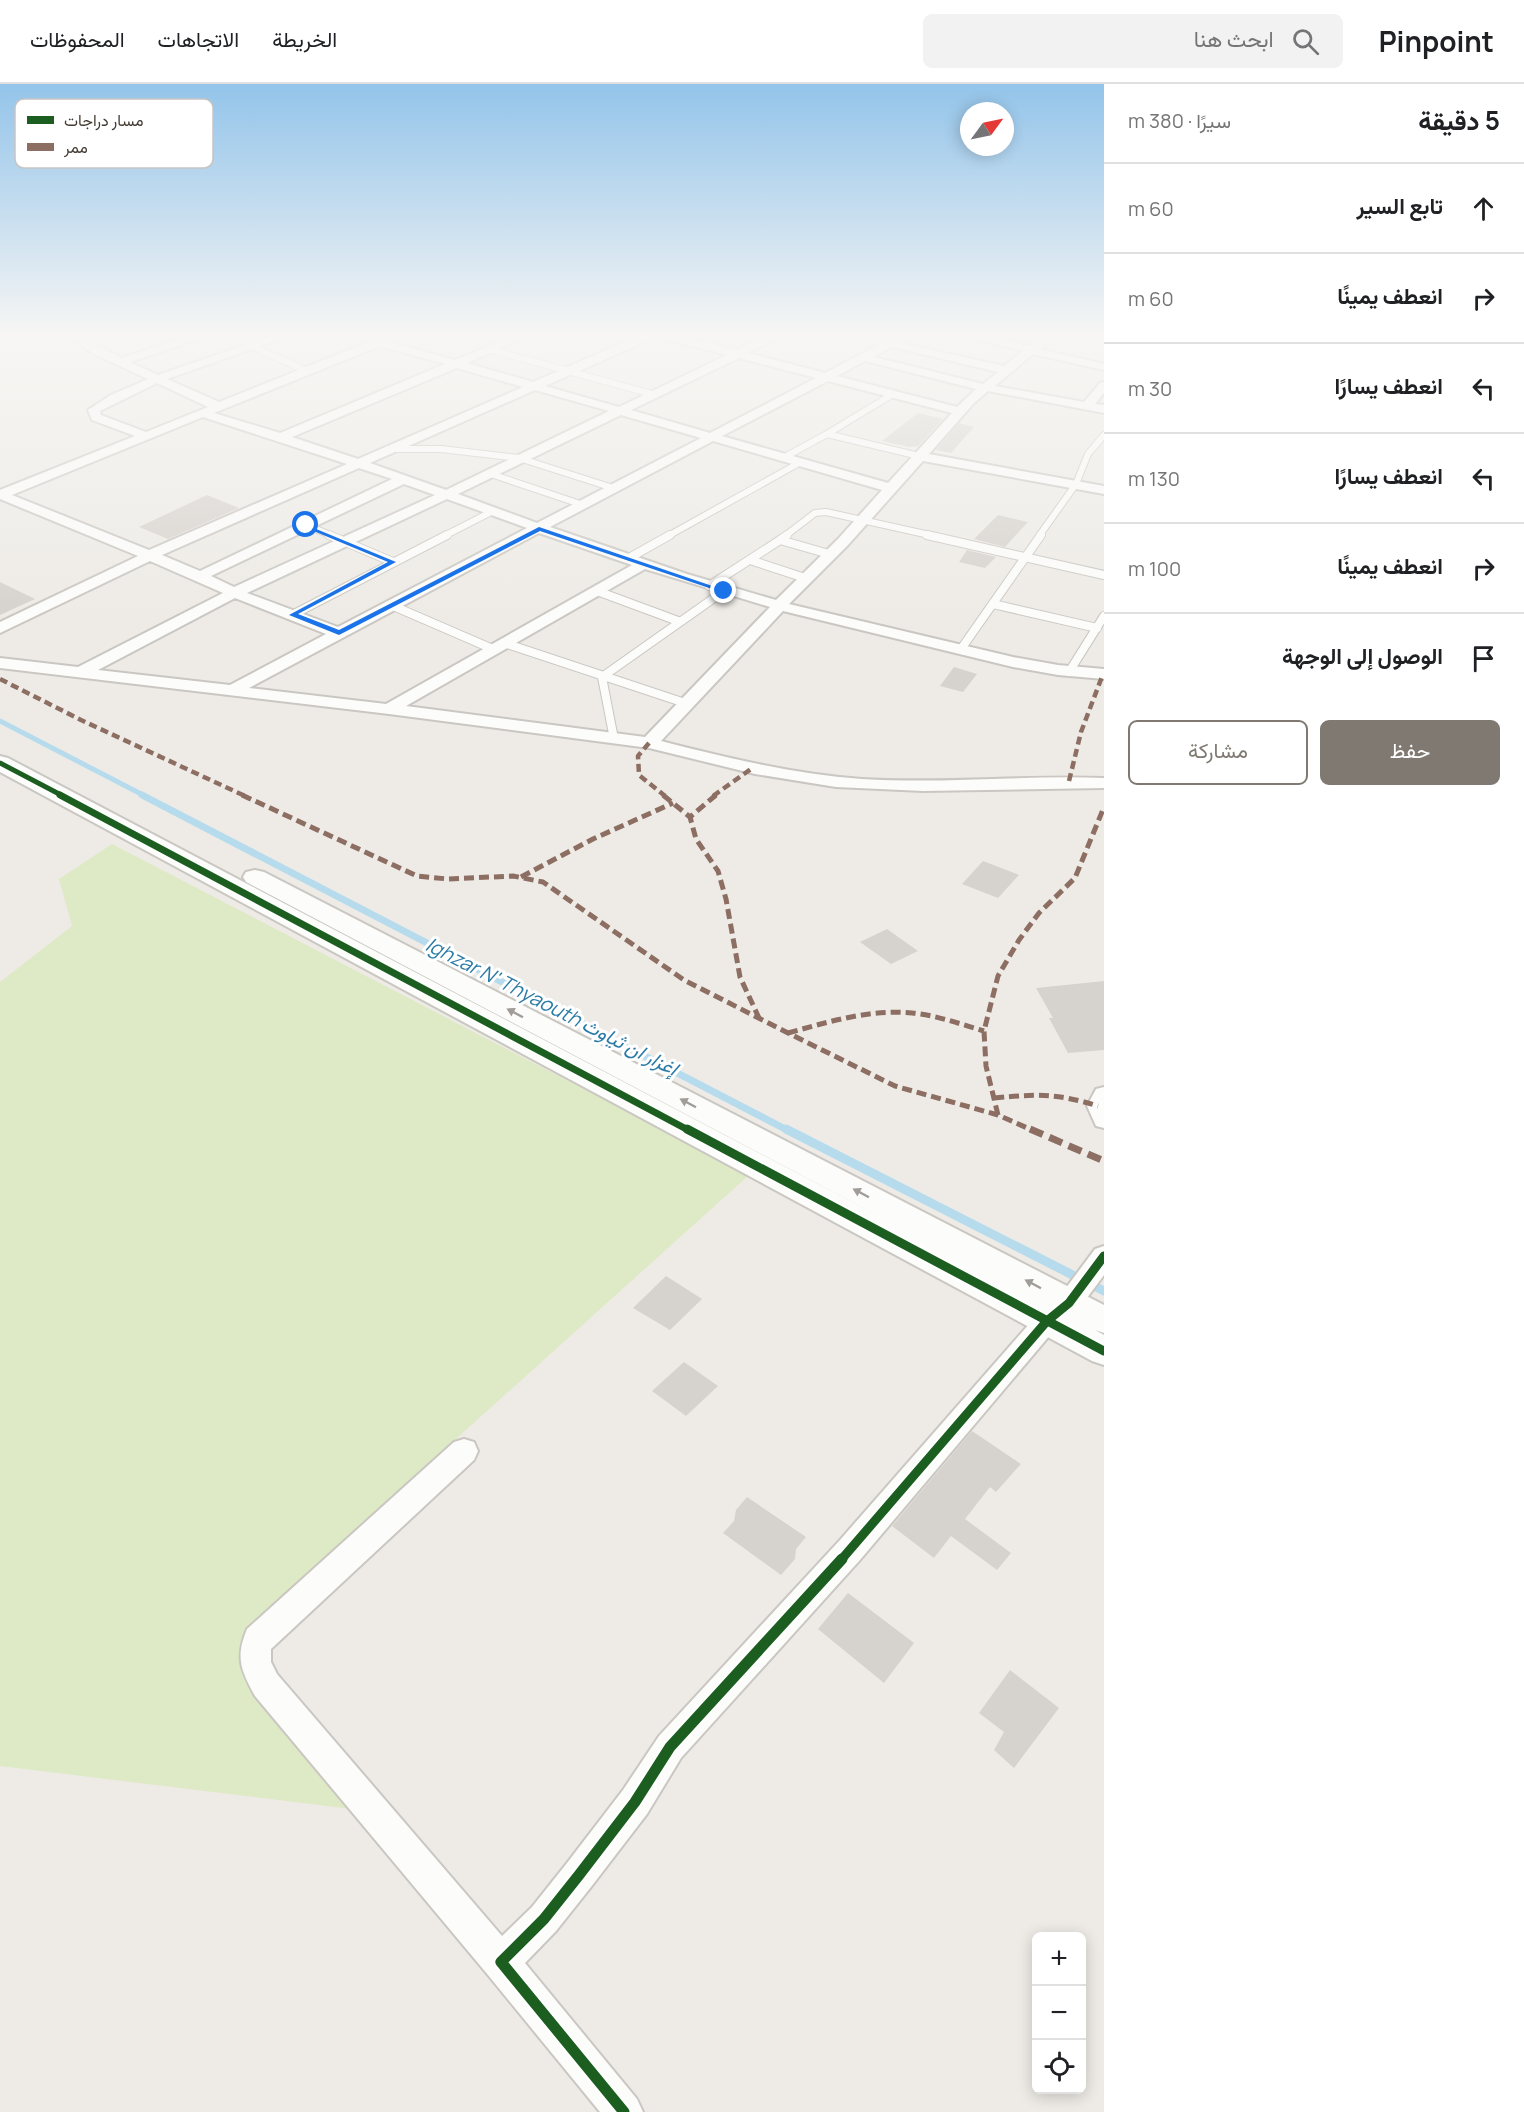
<!DOCTYPE html>
<html lang="ar">
<meta charset="utf-8">
<style>
:root{--surface:#fff;--page:#f2f2f2;--text:#202124;--muted:#757577;--line:#e0e0e0;--accent:#7f7972}
body{margin:0;font-family:Manrope,Vazirmatn,sans-serif;background:var(--page);color:var(--text);direction:rtl}
.controls{position:absolute;right:18px;bottom:18px;display:grid;overflow:hidden;border-radius:9px;box-shadow:0 3px 15px #0003}
.controls button{width:54px;height:54px;display:grid;place-items:center;padding:0;border:0;border-bottom:2px solid var(--line);background:var(--surface);color:var(--text);font:30px sans-serif}
.compass{position:absolute;left:960px;top:18px;width:54px;height:54px;border-radius:50%;background:var(--surface);box-shadow:0 3px 15px #0003;rotate:57deg}
.stop{position:absolute;width:18px;height:18px;margin:-14px;border:4px solid #1a73e8;border-radius:50%;background:#fff}
.stop.end{background:#1a73e8;border-color:#fff;box-shadow:0 2px 6px #0008}
.list{margin:0;padding:0;list-style:none}
h2{display:flex;justify-content:space-between;align-items:center;height:78px;margin:0;padding:0 24px;font-size:26px}
h2 small{font-size:20px;font-weight:400;color:var(--muted)}
.list li{display:grid;grid-template-columns:39px 1fr auto;gap:18px;align-items:center;box-sizing:border-box;height:90px;padding:0 24px;border-top:2px solid var(--line)}
.list b{display:block;font-size:22px;white-space:nowrap}
.list em{font-size:20px;font-style:normal;color:var(--muted)}
.actions{display:flex;gap:12px;padding:18px 24px}
.actions a{flex:1;padding:14px 0;border:2px solid var(--accent);border-radius:9px;text-align:center;font-size:21px;color:var(--accent)}
.actions .main{background:var(--accent);color:#fff}
.icon{flex:none;width:33px;height:33px;fill:none;stroke:currentColor;stroke-width:2;stroke-linecap:round;stroke-linejoin:round}
.map{position:relative;flex:none;width:1104px;height:2028px;overflow:hidden;direction:ltr}
header{display:flex;align-items:center;gap:36px;box-sizing:border-box;height:84px;padding:0 30px;background:var(--surface);border-bottom:2px solid var(--line)}
header strong{font-size:28px}
nav{display:flex;gap:33px;margin-inline-start:auto;font-size:21px}
.search{width:420px;height:54px;background:var(--page);display:flex;align-items:center;gap:15px;box-sizing:border-box;padding:0 21px;border-radius:9px;color:var(--muted);font-size:22px}
main{display:flex}
aside{flex:1;background:var(--surface)}
.map>svg:first-child{display:block}
.green{fill:#dee9c5}
.lines{fill:none;stroke-linecap:round;stroke-linejoin:round}
.stream-far2{stroke:#b5dbed;stroke-width:5}
.stream-far1{stroke:#b5dbed;stroke-width:7}
.stream{stroke:#b5dbed;stroke-width:9}
.building{fill:#d6d2cd}
.service-far1-casing{stroke:#cac7c2;stroke-width:8}
.service-casing{stroke:#cac7c2;stroke-width:10}
.minor-casing{stroke:#cac7c2;stroke-width:4}
.tertiary-casing{stroke:#cac7c2;stroke-width:4}
.service-far1{stroke:#fcfcfb;stroke-width:6}
.service{stroke:#fcfcfb;stroke-width:8}
.minor{fill:#fcfcfb;fill-rule:evenodd}
.tertiary{fill:#fcfcfb;fill-rule:evenodd}
.quiet-far2{stroke:#8d6e63;stroke-width:4.5;stroke-dasharray:8 4.5;stroke-linecap:butt}
.quiet-far1{stroke:#8d6e63;stroke-width:5;stroke-dasharray:10 5;stroke-linecap:butt}
.quiet{stroke:#8d6e63;stroke-width:7;stroke-dasharray:14 7;stroke-linecap:butt}
.cycleway-far3-casing{stroke:#fff;stroke-width:8}
.cycleway-far2-casing{stroke:#fff;stroke-width:10}
.cycleway-far1-casing{stroke:#fff;stroke-width:13}
.cycleway-casing{stroke:#fff;stroke-width:15}
.cycleway-far3{stroke:#1b5e20;stroke-width:5}
.cycleway-far2{stroke:#1b5e20;stroke-width:7}
.cycleway-far1{stroke:#1b5e20;stroke-width:9}
.cycleway{stroke:#1b5e20;stroke-width:11}
.oneway{fill:#a09c97}
.route{fill:#1a73e8}
.labels{text-anchor:middle;dominant-baseline:central;stroke-width:6;stroke-linejoin:round;paint-order:stroke}
.water-label{font-size:20px;font-style:italic;fill:#2b7ba6;stroke:#fff}
.key{fill:#fff;stroke:#c7c4c2;stroke-width:1.5}
.key-label{font-size:16px;fill:#433b33}
</style>
<header>
<strong>Pinpoint</strong>
<div class="search"><svg class="icon" aria-label="search" viewBox="0 0 24 24"><circle cx="10" cy="10" r="6"/><path d="M15 15l6 6"/></svg>ابحث هنا</div>
<nav><a>الخريطة</a><a>الاتجاهات</a><a>المحفوظات</a></nav>
</header>
<main>
<aside>
<h2>5 دقيقة<small>سيرًا · 380 m</small></h2>
<ul class="list">
<li><svg class="icon" aria-label="ahead" viewBox="0 0 24 24"><path d="M12 20V5M6 11l6-6 6 6"/></svg><div><b>تابع السير</b></div><em>60 m</em></li>
<li><svg class="icon" aria-label="right" viewBox="0 0 24 24"><path d="M7 20v-9h11M14 6l5 5-5 5"/></svg><div><b>انعطف يمينًا</b></div><em>60 m</em></li>
<li><svg class="icon" aria-label="left" viewBox="0 0 24 24"><path d="M17 20v-9H6M10 6l-5 5 5 5"/></svg><div><b>انعطف يسارًا</b></div><em>30 m</em></li>
<li><svg class="icon" aria-label="left" viewBox="0 0 24 24"><path d="M17 20v-9H6M10 6l-5 5 5 5"/></svg><div><b>انعطف يسارًا</b></div><em>130 m</em></li>
<li><svg class="icon" aria-label="right" viewBox="0 0 24 24"><path d="M7 20v-9h11M14 6l5 5-5 5"/></svg><div><b>انعطف يمينًا</b></div><em>100 m</em></li>
<li><svg class="icon" aria-label="arrive" viewBox="0 0 24 24"><path d="M6 21V4h12l-3 4 3 4H6"/></svg><div><b>الوصول إلى الوجهة</b></div></li>
</ul>
<div class="actions"><a class="main">حفظ</a><a>مشاركة</a></div>
</aside>
<div class="map">
<svg width="1104" height="2028" viewBox="0 0 1104 2028">
<rect width="100%" height="100%" fill="#eeebe6"/>
<path class="green" d="M112,760L749,1091L244,1546L384,1729L0,1682V898L72,842L59,795Z"/>
<g class="lines">
<path class="stream-far2" d="M0,637L145,712"/>
<path class="stream-far1" d="M142,711L789,1047"/>
<path class="stream" d="M786,1045L1104,1207"/>
</g>
<g class="building">
<path d="M918,329L943,335L918,362L909,363L882,357Z"/>
<path d="M959,339L974,343L951,369L936,366Z"/>
<path d="M207,411L239,424L168,455L139,443Z"/>
<path d="M998,431L1028,438L1005,463L974,455Z"/>
<path d="M967,466L996,473L985,484L959,478Z"/>
<path d="M0,498L35,515L0,531Z"/>
<path d="M954,583L977,590L963,608L940,602Z"/>
<path d="M983,777L1019,791L998,814L962,800Z"/>
<path d="M887,845L918,867L891,880L860,858Z"/>
<path d="M1104,897V966L1068,969L1049,934H1053L1036,904Z"/>
<path d="M666,1192L702,1215L670,1246L633,1224Z"/>
<path d="M684,1278L718,1302L686,1332L652,1307Z"/>
<path d="M972,1347L1021,1380L996,1408L990,1403L965,1435L1011,1469L997,1486L951,1452L934,1474L892,1442Z"/>
<path d="M747,1413L806,1453L796,1465L795,1475L781,1491L723,1449L734,1437L736,1426Z"/>
<path d="M848,1509L914,1559L884,1599L818,1545Z"/>
<path d="M1010,1586L1059,1624L1014,1684L994,1666L1004,1648L979,1629Z"/>
</g>
<g class="lines">
<defs>
<g id="service-far1">
<path d="M253,263L307,287"/>
<path d="M492,266L655,311"/>
<path d="M827,350L893,310"/>
<path d="M388,365H441L519,374L613,404"/>
<path d="M783,374L827,350L919,372"/>
<path d="M488,389L583,421"/>
<path d="M306,441L333,452"/>
<path d="M444,452L493,427"/>
<path d="M668,452L799,379"/>
<path d="M785,452L815,429L826,428L934,452"/>
<path d="M1039,452L1076,400L1088,370L1104,351"/>
</g>
<g id="service">
<path d="M329,451L393,478"/>
<path d="M927,451L1104,491"/>
<path d="M780,456L787,451"/>
<path d="M629,474L670,451"/>
<path d="M750,476L805,494"/>
<path d="M709,502L780,456L829,470"/>
<path d="M597,507L678,537"/>
<path d="M993,520L1097,544"/>
<path d="M391,521L495,566"/>
<path d="M292,531L447,451"/>
<path d="M504,559L688,620"/>
<path d="M961,565L1041,451"/>
<path d="M1069,588L1104,532"/>
<path d="M602,593L724,507"/>
<path d="M602,593L614,655"/>
</g>
<g id="minor">
<path d="M63,249H76L121,274L199,249H217L130,278L158,291L280,249H297L167,295L219,318L391,249L399,252L390,258L455,276L520,249H535L467,279L533,298L645,249H670L736,266L771,249H786L748,269L825,289L901,249H915L900,259L1004,282L1023,267L954,249H975L1029,262L1045,249H1057L1040,265L1104,280V286L1033,270L995,302L1084,318L1100,299L1104,298V309L1095,320L1104,321V329L988,307L974,319L929,370L1104,402V410L923,377L848,461L789,520L1013,573L1058,581L1104,585V595L1058,591L1013,583L783,527L661,657C727,674 794,690 862,695C943,700 1023,691 1104,694V704L923,707L836,703L755,690L649,664L389,630L0,584V574L78,583L223,509L150,477L0,549V538L138,472L0,415V406L135,352L92,336L88,326L111,311L148,295L94,270ZM656,253L727,271L619,323L545,302ZM380,262L445,280L280,349L214,329ZM891,263H892L998,288L983,300L874,273ZM739,274L816,294L710,349L631,326ZM865,277L976,305L957,323L837,292ZM457,284L523,303L358,375L292,353ZM828,297L952,329L888,399L722,352ZM157,299L208,323L146,348L101,331L100,327ZM535,306L609,327L446,406L370,379ZM621,331L701,354L537,439L458,410ZM203,333L347,380L149,466L12,411ZM713,357L882,406L838,455L776,516L687,490L550,443ZM359,384L392,395L200,487L162,471ZM404,400L435,411L234,503L211,492ZM447,415L527,444L338,543L247,509ZM539,449L632,481L386,620L249,604ZM645,485L770,523L645,653L406,622ZM235,514L326,550L230,601L98,586Z"/>
<path d="M1104,1003V1044L1096,1042L1087,1022L1096,1005Z"/>
<path d="M1104,1162V1191L1078,1226L1056,1244L860,1476L681,1674L647,1730L591,1803L556,1847L525,1879L637,2015L643,2028H600L488,1891L255,1612C241,1586 235,1574 247,1545L454,1358L464,1355L474,1358L478,1367L474,1376L271,1565V1578L277,1590L502,1852L532,1823L567,1779L623,1706L659,1652L840,1456L1038,1230L1060,1212L1095,1165Z"/>
</g>
<path id="tertiary" d="M0,672L8,674L894,1140L246,798L243,793L246,788L255,786L264,788L1104,1221V1249L1095,1246L1104,1251V1281L1092,1277L0,688Z"/>
</defs>
<use href="#service-far1" class="service-far1-casing"/>
<use href="#service" class="service-casing"/>
<use href="#minor" class="minor-casing"/>
<use href="#tertiary" class="tertiary-casing"/>
<use href="#service-far1" class="service-far1"/>
<use href="#service" class="service"/>
<use href="#minor" class="minor"/>
<use href="#tertiary" class="tertiary"/>
<g class="quiet-far2">
<path d="M0,595L81,636L245,712"/>
<path d="M649,659L638,672L639,691L665,712"/>
<path d="M1069,697L1081,648L1103,590"/>
<path d="M713,712L751,685"/>
</g>
<g class="quiet-far1">
<path d="M242,711L417,792L448,795L513,792L543,798L684,896L788,949L895,1002L998,1031L1034,1047"/>
<path d="M663,711L690,733"/>
<path d="M716,711L690,733L696,755L718,787L726,815L740,893L759,934"/>
<path d="M521,793L593,755L673,719"/>
<path d="M788,949C828,938 869,925 912,929C936,931 960,940 984,947"/>
<path d="M994,1014C1037,1010 1056,1009 1098,1022"/>
<path d="M998,1031L986,982L984,947L998,892L1019,856L1039,829L1075,794L1104,723"/>
</g>
<path class="quiet" d="M1030,1045L1104,1077"/>
<defs>
<path id="cycleway-far3" d="M0,679L63,712"/>
<path id="cycleway-far2" d="M60,711L690,1047"/>
<g id="cycleway-far1">
<path d="M687,1045L1104,1267"/>
<path d="M841,1476L1047,1237L1069,1219L1104,1172"/>
</g>
<path id="cycleway" d="M624,2028L501,1878L544,1835L579,1791L635,1718L670,1663L842,1475"/>
</defs>
<use href="#cycleway-far3" class="cycleway-far3-casing"/>
<use href="#cycleway-far2" class="cycleway-far2-casing"/>
<use href="#cycleway-far1" class="cycleway-far1-casing"/>
<use href="#cycleway" class="cycleway-casing"/>
<use href="#cycleway-far3" class="cycleway-far3"/>
<use href="#cycleway-far2" class="cycleway-far2"/>
<use href="#cycleway-far1" class="cycleway-far1"/>
<use href="#cycleway" class="cycleway"/>
</g>
<defs><path id="oneway-solid" d="M-6-.8H1V-3.2L6.5 0L1 3.2V.8H-6Z" transform="scale(1.5)"/></defs>
<g class="oneway">
<use href="#oneway-solid" transform="translate(515 929) rotate(-152)"/>
<use href="#oneway-solid" transform="translate(688 1019) rotate(-152)"/>
<use href="#oneway-solid" transform="translate(861 1109) rotate(-152)"/>
<use href="#oneway-solid" transform="translate(1033 1200) rotate(-152)"/>
</g>
<linearGradient id="sky" x2="0" y2="1"><stop stop-color="#93c4ea"/><stop offset="0.47" stop-color="#f7f6f4"/><stop offset="1" stop-color="#f7f6f4" stop-opacity="0"/></linearGradient>
<rect width="1104" height="533" fill="url(#sky)"/>
<path class="route" d="M304,440L396,478L298,530L339,546L539,443L727,507L721,508L540,447L339,551L289,531L388,478L304,443Z"/>
<g class="labels">
<g class="water-label">
<text transform="translate(552 922) rotate(27)">Ighzar N' Thyaouth إغزار ان ثياوث</text>
</g>
</g>
<rect x="15" y="15" width="198" height="69" rx="9" class="key"/>
<rect x="27" y="32" width="27" height="8" fill="#1b5e20"/>
<rect x="27" y="59" width="27" height="8" fill="#8d6e63"/>
<g class="key-label">
<text x="64" y="42">مسار دراجات</text>
<text x="64" y="69">ممر</text>
</g>
</svg>
<div class="controls">
<button>+</button>
<button>−</button>
<button><svg class="icon" aria-label="locate" viewBox="0 0 24 24"><circle cx="12" cy="12" r="6"/><path d="M12 2v4M12 18v4M2 12h4M18 12h4"/></svg></button>
</div>
<svg class="compass" viewBox="-18 -18 36 36"><path d="M0-13l5 13h-10z" fill="#e53935"/><path d="M0 13l5-13h-10z" fill="#757577"/></svg>
<div class="stop" style="left:306px;top:441px"></div>
<div class="stop end" style="left:724px;top:507px"></div>
</div>
</main>
